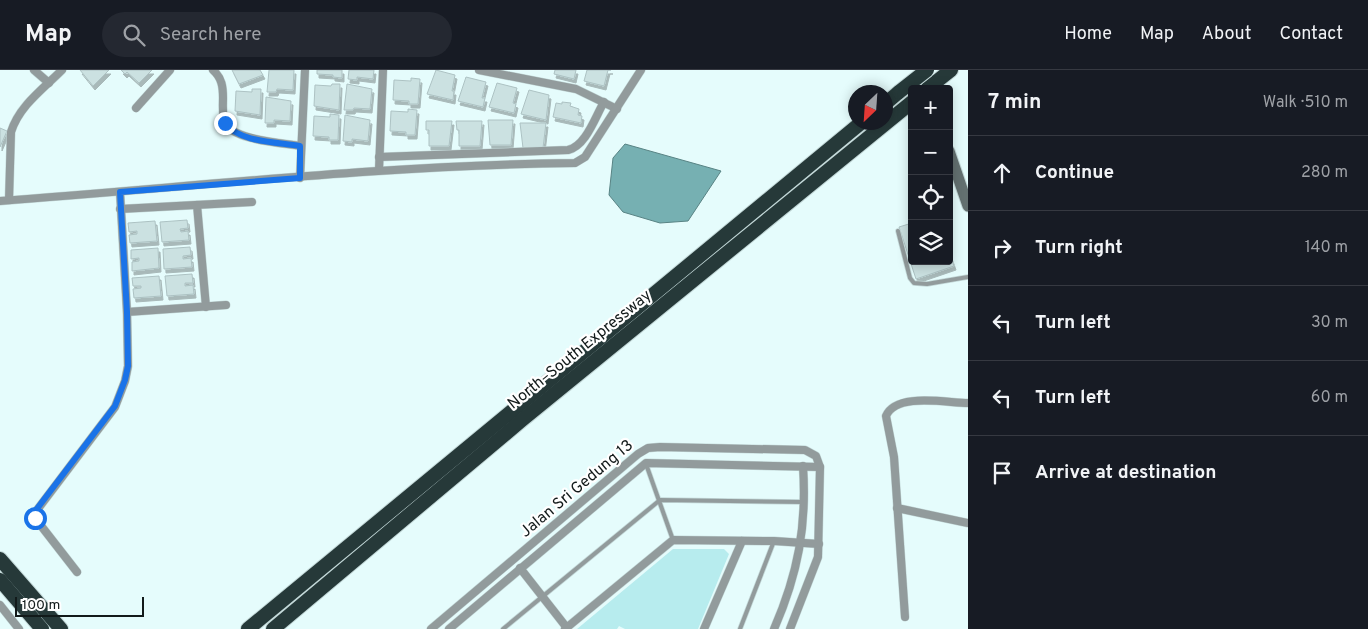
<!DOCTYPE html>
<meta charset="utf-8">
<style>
:root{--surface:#171b24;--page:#242831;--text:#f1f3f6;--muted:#9ea1a6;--line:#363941}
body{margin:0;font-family:Overpass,sans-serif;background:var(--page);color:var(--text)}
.controls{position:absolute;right:15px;top:15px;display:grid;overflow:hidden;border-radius:5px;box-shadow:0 2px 12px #0003}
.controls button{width:45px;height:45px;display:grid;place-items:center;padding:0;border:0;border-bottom:1px solid var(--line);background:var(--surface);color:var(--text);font:25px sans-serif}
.compass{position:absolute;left:848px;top:15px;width:45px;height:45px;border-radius:50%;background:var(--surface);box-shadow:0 2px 12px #0003;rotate:205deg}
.scale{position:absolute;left:15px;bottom:12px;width:129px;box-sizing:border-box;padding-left:5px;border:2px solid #121a1a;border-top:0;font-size:14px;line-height:18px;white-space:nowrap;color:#121a1a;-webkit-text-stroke:4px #fff;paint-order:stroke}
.stop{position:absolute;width:15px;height:15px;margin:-11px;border:4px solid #1a73e8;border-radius:50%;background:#fff}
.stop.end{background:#1a73e8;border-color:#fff;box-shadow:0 1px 5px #0008}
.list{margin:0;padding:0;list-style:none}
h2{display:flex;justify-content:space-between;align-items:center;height:65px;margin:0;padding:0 20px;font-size:21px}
h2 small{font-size:16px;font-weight:400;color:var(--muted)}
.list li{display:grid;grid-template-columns:32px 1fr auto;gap:15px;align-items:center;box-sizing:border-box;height:75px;padding:0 20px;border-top:1px solid var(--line)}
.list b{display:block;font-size:19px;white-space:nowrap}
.list em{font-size:16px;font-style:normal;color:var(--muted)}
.icon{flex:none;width:28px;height:28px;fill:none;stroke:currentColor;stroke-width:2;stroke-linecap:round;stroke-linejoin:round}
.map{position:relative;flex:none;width:968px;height:559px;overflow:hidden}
header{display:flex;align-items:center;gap:30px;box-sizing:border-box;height:70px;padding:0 25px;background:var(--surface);border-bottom:1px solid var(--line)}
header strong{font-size:24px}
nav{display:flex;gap:28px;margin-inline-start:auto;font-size:18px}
.search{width:350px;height:45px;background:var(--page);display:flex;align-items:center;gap:12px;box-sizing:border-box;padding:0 18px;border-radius:28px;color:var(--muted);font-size:19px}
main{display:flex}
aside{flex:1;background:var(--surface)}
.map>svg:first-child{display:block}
.park{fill:#b7ecee}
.water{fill:#76b0b2;stroke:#588384}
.building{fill:#cbe1e1;stroke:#adc2c3;filter:url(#shadow)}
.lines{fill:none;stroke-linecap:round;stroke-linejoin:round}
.lane-casing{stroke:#c3d8d8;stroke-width:5.5}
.street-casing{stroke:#c3d8d8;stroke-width:9}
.secondary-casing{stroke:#c3d8d8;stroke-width:13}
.highway-casing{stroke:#c3d8d8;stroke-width:16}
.lane{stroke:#929b9c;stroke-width:4}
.street{stroke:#929b9c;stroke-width:8}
.secondary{stroke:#637070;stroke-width:11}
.highway{stroke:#263939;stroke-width:14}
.highway-bridge-casing{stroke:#c3d8d8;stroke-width:16;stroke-linecap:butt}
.highway-bridge{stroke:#263939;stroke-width:14}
.route{stroke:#1a73e8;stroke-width:6}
.labels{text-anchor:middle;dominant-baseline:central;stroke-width:4.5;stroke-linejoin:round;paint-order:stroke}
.street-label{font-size:16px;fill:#121a1a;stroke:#fff}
</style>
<header>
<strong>Map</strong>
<div class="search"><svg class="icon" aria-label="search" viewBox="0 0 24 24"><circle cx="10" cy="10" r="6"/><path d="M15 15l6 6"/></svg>Search here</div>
<nav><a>Home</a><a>Map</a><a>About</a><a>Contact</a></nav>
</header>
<main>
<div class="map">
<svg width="968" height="559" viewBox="0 0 968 559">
<defs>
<filter id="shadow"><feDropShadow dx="2" dy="4" stdDeviation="0" flood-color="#0004"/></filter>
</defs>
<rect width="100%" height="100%" fill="#e5fcfc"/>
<path class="park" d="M673,479H724L729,484L698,559H625L619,556L617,559H577Z"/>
<path class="water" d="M625,74L721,101L688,151L660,153L623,142L609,125L613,88Z"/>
<g class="building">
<path d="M80,0H109L93,16Z"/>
<path d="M121,0H152L139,13L127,2L125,4Z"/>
<path d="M232,0H260L263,5L239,14Z"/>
<path d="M269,0H294L293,20L277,19L276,22H267Z"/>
<path d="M317,0H342V8L333,7V5L317,4Z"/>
<path d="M349,0H374L373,9L357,7V10L348,9Z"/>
<path d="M436,0L455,5L452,21H454L453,30L427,24Z"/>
<path d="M555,0H576L574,9L554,4Z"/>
<path d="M587,0H611H608L604,16L584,11Z"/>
<path d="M466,7L486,12L482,28H485L483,37L458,31Z"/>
<path d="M411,8L420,9L418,34H409V31L393,30L394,10L411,11Z"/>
<path d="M497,13L517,18L513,33L516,34L514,43L489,37Z"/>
<path d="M332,14H340L339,40L314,36L315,15L331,16Z"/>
<path d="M347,14L372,19L370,39L354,38L353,40H344Z"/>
<path d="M252,19H261L260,45L235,41L236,21L252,22Z"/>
<path d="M529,20L549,25L546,50L521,44Z"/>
<path d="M266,27L291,31L290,51L274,50V53H265Z"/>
<path d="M562,32L571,33L570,36L579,39L578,45L582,46L581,53L553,47L556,33L562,34Z"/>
<path d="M408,39L417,40L415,65H406V62L390,61L391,41L408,42Z"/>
<path d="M330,44L339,45L338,70H329V67L313,66L314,46L330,47Z"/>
<path d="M345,45L370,50L368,71L352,69V72L343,71Z"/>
<path d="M488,50H513L511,75H490Z"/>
<path d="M426,51H452L449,76H429V60H426Z"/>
<path d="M456,51H482L480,76H459V60H457Z"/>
<path d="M520,53H546L543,78H523Z"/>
<path d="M0,58L7,61L0,77Z"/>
<path d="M187,150L188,158L180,159L181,162L188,161L189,170L162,172L160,152Z"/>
<path d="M155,151L157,171L130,173L129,165L137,164V161L129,162L128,153Z"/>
<path d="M912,153V191H949V182L954,196L916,209L899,157Z"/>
<path d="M190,177L191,185L183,186V189L191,188L192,197L164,199L163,179Z"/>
<path d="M158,178L159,198L132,201V192L139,191V188L131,189V180Z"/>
<path d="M192,204L193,213H185V216L193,215L194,224L167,226L165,206Z"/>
<path d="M159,206L161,226L134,228L133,219L141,218V216H133L132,208Z"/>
</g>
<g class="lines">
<defs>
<g id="lane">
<path d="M898,161L910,208L914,213L927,214L968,207"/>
<path d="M646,394L673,470"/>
<path d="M503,559L660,430L803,432"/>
<path d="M740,559L774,471"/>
</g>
<g id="street">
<path d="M34,0L49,13"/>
<path d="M213,0C222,8 223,17 223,28C223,36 222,45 225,52C231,70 283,73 301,76"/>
<path d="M479,0L576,19L617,39"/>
<path d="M136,38L170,0"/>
<path d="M379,87L568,80C586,76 595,47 604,32"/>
<path d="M379,100L383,0"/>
<path d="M300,108L305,0"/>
<path d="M9,130L11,62C19,36 43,19 62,0"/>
<path d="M0,131C192,117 383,95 575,93L585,87L641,0"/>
<path d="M197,135L206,237"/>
<path d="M120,139L252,132"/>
<path d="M127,242L226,235"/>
<path d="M897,438L968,453"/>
<path d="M520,498L567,558"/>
<path d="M77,502L35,448L34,444L115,337L125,311L128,296L127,242L120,122"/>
<path d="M0,535L19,559"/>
<path d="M905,547L894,387L886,346C896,322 947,333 968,333"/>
<path d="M431,559L638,384L648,378L660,377L805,380L816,386L820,397L818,487L790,559"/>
<path d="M449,559L646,393L820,397"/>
<path d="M565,559L673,470L774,471L819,474"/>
<path d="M704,559L742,471"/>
<path d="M774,559C798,504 807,456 803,396"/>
</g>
<path id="secondary" d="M949,81L968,136"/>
<g id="highway">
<path d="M927,19L951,0"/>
<path d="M886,33L899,22"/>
<path d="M0,489L61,559"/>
<path d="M0,510L42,559"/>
<path d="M248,559L862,52"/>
<path d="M273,559L522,350L912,32"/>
</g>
</defs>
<use href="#lane" class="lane-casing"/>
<use href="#street" class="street-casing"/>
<use href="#secondary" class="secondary-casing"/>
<use href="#highway" class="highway-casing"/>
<use href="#lane" class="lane"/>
<use href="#street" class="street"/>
<use href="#secondary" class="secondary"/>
<use href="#highway" class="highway"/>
<defs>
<path id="highway-bridge" d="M899,22L927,0"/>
</defs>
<use href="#highway-bridge" class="highway-bridge-casing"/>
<use href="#highway-bridge" class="highway-bridge"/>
</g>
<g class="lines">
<path class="route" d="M35,448L36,440L115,336L125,310L128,296L127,242L120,122L300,108V76C278,72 240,73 225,53"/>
</g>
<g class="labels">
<g class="street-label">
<text transform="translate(580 280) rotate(-39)">North–South Expressway</text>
<text transform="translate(577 419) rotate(-40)">Jalan Sri Gedung 13</text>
</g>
</g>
</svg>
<div class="controls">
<button>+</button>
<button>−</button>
<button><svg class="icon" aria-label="locate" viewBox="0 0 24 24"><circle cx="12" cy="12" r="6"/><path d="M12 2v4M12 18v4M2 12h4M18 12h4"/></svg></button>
<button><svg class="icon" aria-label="layers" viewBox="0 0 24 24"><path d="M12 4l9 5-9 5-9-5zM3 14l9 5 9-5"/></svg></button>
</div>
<svg class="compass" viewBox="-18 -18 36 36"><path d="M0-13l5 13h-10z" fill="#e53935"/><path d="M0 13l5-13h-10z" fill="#9ea1a6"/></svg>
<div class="scale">100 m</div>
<div class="stop" style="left:35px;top:448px"></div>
<div class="stop end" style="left:225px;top:53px"></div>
</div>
<aside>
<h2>7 min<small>Walk · 510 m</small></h2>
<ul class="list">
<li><svg class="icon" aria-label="ahead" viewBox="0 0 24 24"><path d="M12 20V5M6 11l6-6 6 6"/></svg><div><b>Continue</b></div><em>280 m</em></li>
<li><svg class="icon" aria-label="right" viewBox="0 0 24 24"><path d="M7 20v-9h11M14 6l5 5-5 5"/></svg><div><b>Turn right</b></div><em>140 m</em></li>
<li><svg class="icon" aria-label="left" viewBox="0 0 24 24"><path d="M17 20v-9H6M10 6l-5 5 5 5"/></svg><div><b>Turn left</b></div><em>30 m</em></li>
<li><svg class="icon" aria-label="left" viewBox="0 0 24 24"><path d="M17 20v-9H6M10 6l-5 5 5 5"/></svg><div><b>Turn left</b></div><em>60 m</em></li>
<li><svg class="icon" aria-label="arrive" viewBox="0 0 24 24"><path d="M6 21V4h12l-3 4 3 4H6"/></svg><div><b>Arrive at destination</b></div></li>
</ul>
</aside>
</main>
